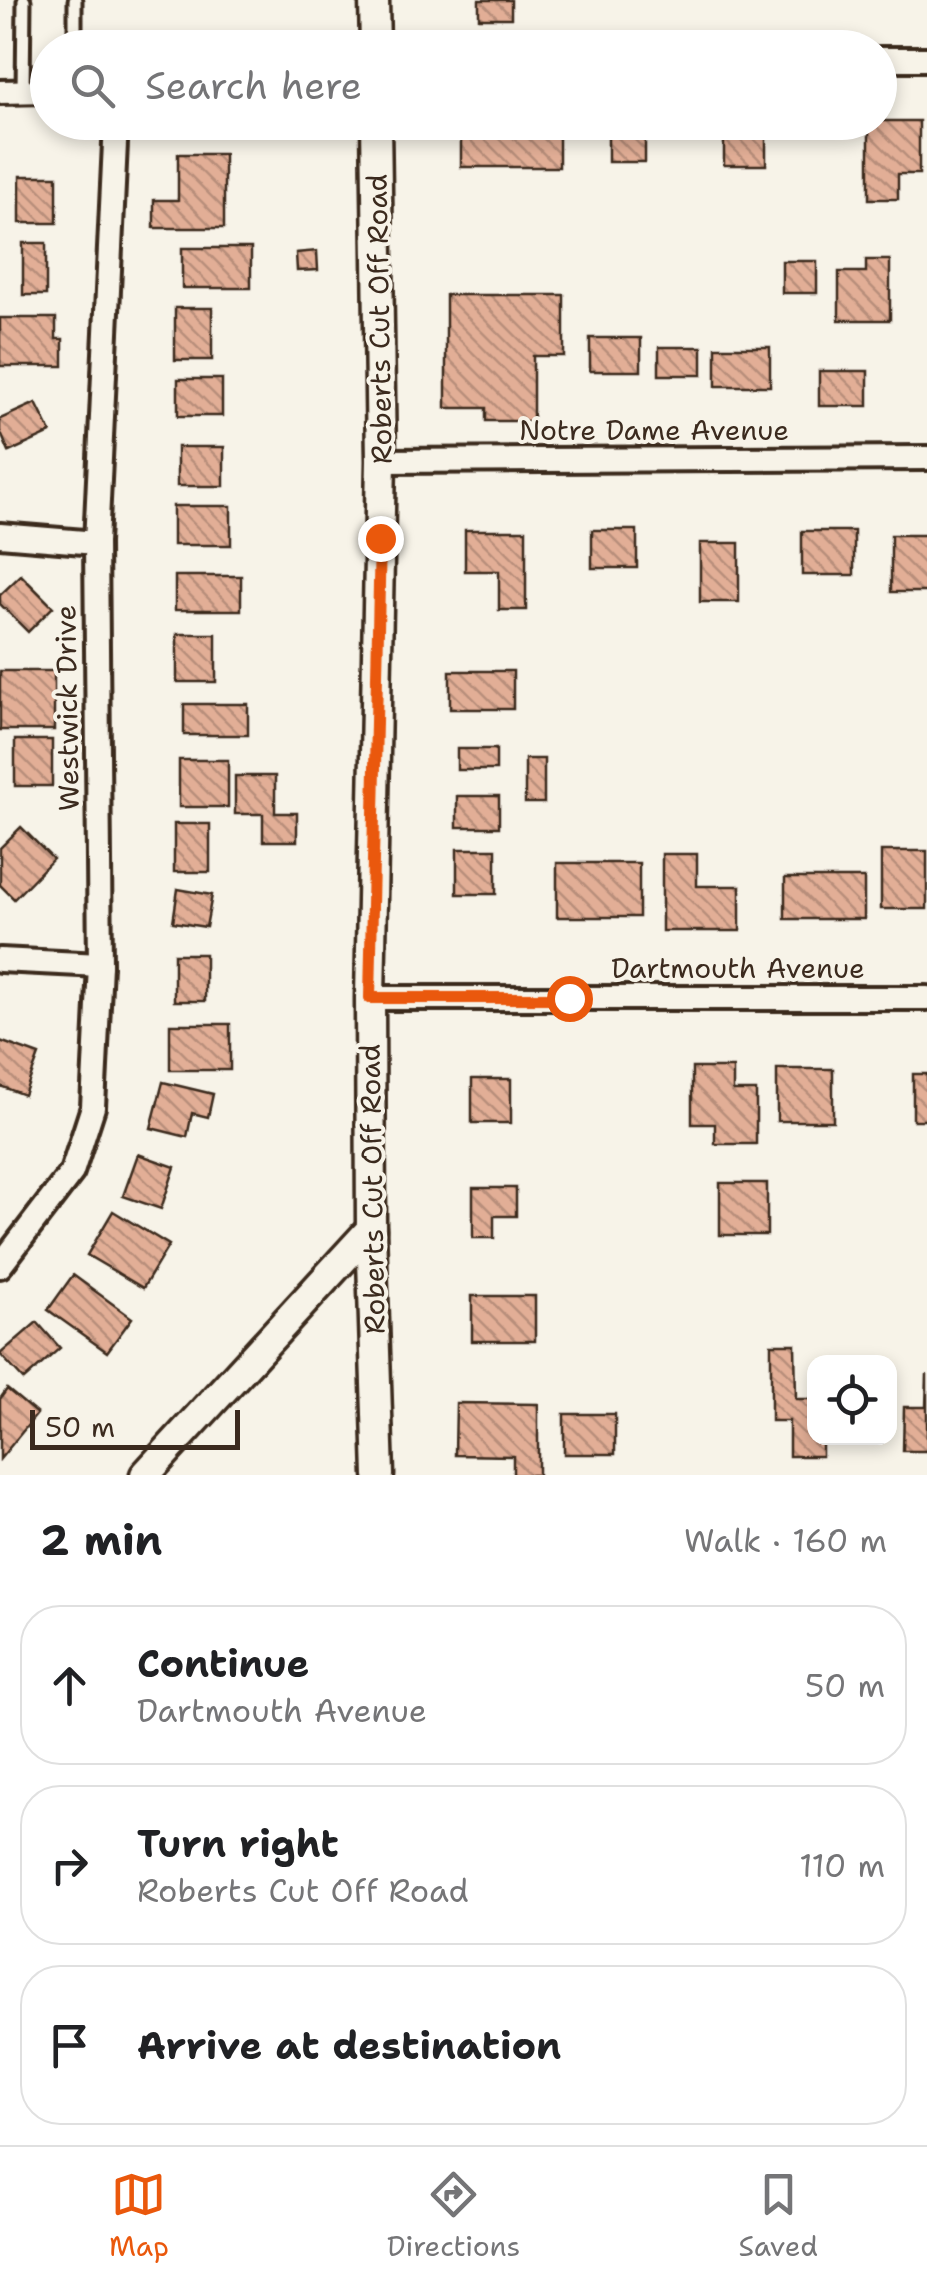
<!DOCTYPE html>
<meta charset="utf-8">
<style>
:root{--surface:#fff;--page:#f6f6f6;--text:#202124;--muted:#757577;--line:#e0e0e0;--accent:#ea580c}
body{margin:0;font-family:"Shantell Sans",sans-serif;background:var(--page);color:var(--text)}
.controls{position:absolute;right:30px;bottom:30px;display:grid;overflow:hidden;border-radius:20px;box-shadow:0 5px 15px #0003}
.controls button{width:90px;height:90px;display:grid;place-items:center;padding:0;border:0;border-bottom:2px solid var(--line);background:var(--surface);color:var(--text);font:50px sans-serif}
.scale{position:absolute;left:30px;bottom:25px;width:210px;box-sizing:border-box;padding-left:10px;border:5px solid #3b2a1e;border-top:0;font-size:28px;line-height:35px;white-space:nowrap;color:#3b2a1e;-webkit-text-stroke:8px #f7f3e8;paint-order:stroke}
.stop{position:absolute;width:30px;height:30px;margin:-22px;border:8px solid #ea580c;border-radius:50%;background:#fff}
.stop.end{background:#ea580c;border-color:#fff;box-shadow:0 2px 10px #0008}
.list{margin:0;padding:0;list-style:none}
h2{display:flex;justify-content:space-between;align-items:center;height:130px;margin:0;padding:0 40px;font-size:42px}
h2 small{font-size:32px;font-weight:400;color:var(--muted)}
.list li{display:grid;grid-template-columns:65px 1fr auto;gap:30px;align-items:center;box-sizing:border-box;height:160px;margin:0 20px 20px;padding:0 20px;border:2px solid var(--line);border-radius:40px}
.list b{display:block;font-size:38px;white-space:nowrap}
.list p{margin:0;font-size:32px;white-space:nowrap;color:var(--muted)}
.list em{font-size:32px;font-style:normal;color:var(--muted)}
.icon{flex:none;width:55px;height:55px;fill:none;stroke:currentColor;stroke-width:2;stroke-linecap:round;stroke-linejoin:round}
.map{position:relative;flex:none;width:927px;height:1475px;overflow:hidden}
.search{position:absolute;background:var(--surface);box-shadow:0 5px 15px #0003;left:30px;right:30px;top:30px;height:110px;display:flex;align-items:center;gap:25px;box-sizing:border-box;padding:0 35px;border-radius:55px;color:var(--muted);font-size:38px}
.sheet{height:670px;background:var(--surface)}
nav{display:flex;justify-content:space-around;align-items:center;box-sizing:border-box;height:140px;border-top:2px solid var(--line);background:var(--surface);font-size:28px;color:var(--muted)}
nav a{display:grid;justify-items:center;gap:5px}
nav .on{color:var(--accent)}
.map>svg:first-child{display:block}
.building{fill:url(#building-back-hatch);stroke:#3b2a1e;stroke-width:2.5}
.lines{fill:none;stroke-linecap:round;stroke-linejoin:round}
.service-casing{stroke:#3b2a1e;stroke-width:19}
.minor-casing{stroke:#3b2a1e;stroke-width:30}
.tertiary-casing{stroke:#3b2a1e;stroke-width:35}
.service{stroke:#f7f3e8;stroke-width:11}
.minor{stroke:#f7f3e8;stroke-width:22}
.tertiary{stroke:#f7f3e8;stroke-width:28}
.route{stroke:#ea580c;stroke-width:12}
.labels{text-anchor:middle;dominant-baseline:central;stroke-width:8;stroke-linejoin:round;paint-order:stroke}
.street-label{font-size:28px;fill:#3b2a1e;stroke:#f7f3e8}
</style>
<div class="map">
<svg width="927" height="1475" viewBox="0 0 927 1475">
<defs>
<pattern id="building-back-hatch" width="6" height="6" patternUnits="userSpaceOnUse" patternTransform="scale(2.5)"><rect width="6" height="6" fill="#e2ae96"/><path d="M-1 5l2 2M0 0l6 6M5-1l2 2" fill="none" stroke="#b88e7a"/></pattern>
</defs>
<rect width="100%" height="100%" fill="#f7f3e8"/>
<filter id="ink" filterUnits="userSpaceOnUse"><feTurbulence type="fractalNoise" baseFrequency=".01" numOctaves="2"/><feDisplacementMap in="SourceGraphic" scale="20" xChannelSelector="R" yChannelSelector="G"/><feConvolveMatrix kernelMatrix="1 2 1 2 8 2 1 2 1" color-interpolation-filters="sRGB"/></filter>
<g filter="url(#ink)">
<g class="building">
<rect x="479" y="0" width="32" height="18"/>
<path d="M880,121H919V174H898V199H869V122H880Z"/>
<rect x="461" y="122" width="98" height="45"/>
<rect x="608" y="122" width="37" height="40"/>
<rect x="724" y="122" width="42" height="43"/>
<path d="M178,154H224V228H154V200H178Z"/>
<rect x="20" y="176" width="37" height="47"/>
<rect x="23" y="243" width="23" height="52"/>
<rect x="182" y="248" width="69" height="40"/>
<path d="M317,251L318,270L297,271L296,253Z"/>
<path d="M866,260H890V320H839V272H866Z"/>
<rect x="782" y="261" width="35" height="32"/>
<path d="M446,295H564V356H533V421H486V408H446Z"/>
<rect x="175" y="308" width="37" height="52"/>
<path d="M0,318H56V339H63V366H0Z"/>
<rect x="590" y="338" width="51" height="33"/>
<rect x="659" y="347" width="43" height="28"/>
<rect x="716" y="347" width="54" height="39"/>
<rect x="819" y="371" width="49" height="35"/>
<rect x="178" y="379" width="44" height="37"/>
<path d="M36,403L51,433L9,452L0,431V419Z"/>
<rect x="177" y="447" width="47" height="39"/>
<rect x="173" y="506" width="58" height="39"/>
<path d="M465,530H526V610H499V571H465Z"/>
<rect x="592" y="530" width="45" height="38"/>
<rect x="802" y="531" width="52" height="44"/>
<rect x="891" y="535" width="36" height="57"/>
<rect x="700" y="543" width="39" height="59"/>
<path d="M21,575L53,607L28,632L0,604V595Z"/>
<rect x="175" y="576" width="66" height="34"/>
<rect x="177" y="634" width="39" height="48"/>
<rect x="0" y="671" width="54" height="59"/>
<rect x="450" y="671" width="63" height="38"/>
<rect x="184" y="704" width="64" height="31"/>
<rect x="15" y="740" width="37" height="46"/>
<rect x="457" y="749" width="39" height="21"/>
<rect x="525" y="759" width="19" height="44"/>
<rect x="179" y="760" width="49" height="47"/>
<path d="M235,776H275V813H297V841H263V814H235Z"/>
<rect x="457" y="796" width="42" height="31"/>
<rect x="174" y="824" width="36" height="48"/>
<path d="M21,827L53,859L14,899L0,885V848Z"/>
<rect x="457" y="849" width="39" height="45"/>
<rect x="881" y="851" width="46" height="58"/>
<path d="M662,854H697V886H740V931H662Z"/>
<rect x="557" y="863" width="82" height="54"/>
<rect x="785" y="878" width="79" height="41"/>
<path d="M178,889L212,895L206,927L173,922Z"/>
<rect x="174" y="954" width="31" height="47"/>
<rect x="170" y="1024" width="60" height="46"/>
<path d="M0,1041L39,1055L24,1095L0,1086Z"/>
<path d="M692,1068H733V1091H756V1144H715V1124H692Z"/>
<rect x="777" y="1069" width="56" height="52"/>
<rect x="913" y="1074" width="14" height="46"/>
<rect x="472" y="1079" width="39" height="44"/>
<path d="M163,1082L213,1094L208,1117L192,1113L187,1137L151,1128Z"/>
<path d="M138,1154L175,1167L161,1209L123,1196Z"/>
<rect x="720" y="1183" width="47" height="52"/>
<path d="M473,1188H516V1216H494V1238H473Z"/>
<path d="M113,1211L169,1245L143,1288L87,1255Z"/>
<path d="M73,1275L132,1318L107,1352L48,1310Z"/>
<rect x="472" y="1296" width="63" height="45"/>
<path d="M37,1322L60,1348L24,1380L0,1354Z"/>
<path d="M771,1344H795L796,1399H814V1438H835V1443H822V1456H789V1421H771Z"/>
<path d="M927,1374V1451H903L904,1407H926Z"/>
<path d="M7,1389L37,1414L0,1459V1399Z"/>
<path d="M456,1403L538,1404V1475H513V1456L455,1455Z"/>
<rect x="564" y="1414" width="51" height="40"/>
</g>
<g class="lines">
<defs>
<g id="service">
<path d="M75,0V48"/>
<path d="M23,91L24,0"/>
</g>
<g id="minor">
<path d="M880,59H927"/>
<path d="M0,92L48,91"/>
<path d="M381,461L927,458"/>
<path d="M0,535L96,543"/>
<path d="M0,960L100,965"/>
<path d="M370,998H927"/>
<path d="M0,1266L72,1172L93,1107L100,965L96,543L116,122"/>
</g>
<g id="tertiary">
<path d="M374,0L375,48"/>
<path d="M376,122L381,461L370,998L371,1229L379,1475"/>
<path d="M145,1475L371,1229"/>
</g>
</defs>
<use href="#service" class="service-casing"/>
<use href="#minor" class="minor-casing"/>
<use href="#tertiary" class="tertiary-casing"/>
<use href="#service" class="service"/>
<use href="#minor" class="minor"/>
<use href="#tertiary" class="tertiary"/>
</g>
</g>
<g class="lines" filter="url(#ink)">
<path class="route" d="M380,538L370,998H569"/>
</g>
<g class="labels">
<g class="street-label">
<text transform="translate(379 319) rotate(-91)">Roberts Cut Off Road</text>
<text x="654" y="430">Notre Dame Avenue</text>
<text transform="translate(67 708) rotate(-91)">Westwick Drive</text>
<text x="738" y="968">Dartmouth Avenue</text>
<text transform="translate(372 1189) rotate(-91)">Roberts Cut Off Road</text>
</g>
</g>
</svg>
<div class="controls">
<button><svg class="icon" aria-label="locate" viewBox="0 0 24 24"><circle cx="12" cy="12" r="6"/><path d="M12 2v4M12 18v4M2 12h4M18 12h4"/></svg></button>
</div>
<div class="scale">50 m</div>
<div class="stop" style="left:569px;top:998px"></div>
<div class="stop end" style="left:380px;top:538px"></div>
<div class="search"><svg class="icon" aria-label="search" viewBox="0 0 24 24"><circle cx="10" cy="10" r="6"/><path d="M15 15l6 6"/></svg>Search here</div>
</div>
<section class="sheet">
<h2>2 min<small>Walk · 160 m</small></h2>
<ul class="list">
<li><svg class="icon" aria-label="ahead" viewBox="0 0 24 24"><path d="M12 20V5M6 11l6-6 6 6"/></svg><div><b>Continue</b><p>Dartmouth Avenue</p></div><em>50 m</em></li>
<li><svg class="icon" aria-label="right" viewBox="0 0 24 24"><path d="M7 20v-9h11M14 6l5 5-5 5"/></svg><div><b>Turn right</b><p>Roberts Cut Off Road</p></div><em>110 m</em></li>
<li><svg class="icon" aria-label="arrive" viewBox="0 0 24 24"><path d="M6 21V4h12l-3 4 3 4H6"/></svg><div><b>Arrive at destination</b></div></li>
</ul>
</section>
<nav>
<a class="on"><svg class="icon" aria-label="map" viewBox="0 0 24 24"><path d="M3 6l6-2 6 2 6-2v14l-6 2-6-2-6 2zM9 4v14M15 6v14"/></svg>Map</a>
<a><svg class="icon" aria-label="directions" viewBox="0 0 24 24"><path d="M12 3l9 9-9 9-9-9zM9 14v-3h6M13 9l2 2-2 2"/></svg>Directions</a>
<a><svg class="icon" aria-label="saved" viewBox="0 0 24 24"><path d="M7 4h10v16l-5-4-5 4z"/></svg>Saved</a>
</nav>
